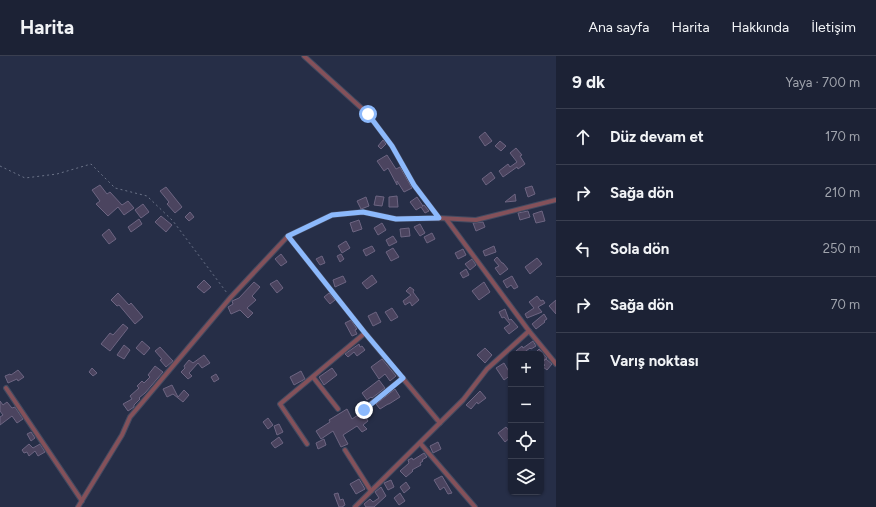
<!DOCTYPE html>
<html lang="tr">
<meta charset="utf-8">
<style>
:root{--surface:#1c2235;--page:#292f41;--text:#f1f3f6;--muted:#a0a4ad;--line:#3a3f50}
body{margin:0;font-family:Figtree,sans-serif;background:var(--page);color:var(--text)}
.controls{position:absolute;right:12px;bottom:12px;display:grid;overflow:hidden;border-radius:6px;box-shadow:0 1px 3px #0004}
.controls button{width:36px;height:36px;display:grid;place-items:center;padding:0;border:0;border-bottom:1px solid var(--line);background:var(--surface);color:var(--text);font:20px sans-serif}
.stop{position:absolute;width:12px;height:12px;margin:-9px;border:3px solid #8cb9fc;border-radius:50%;background:#fff}
.stop.end{background:#8cb9fc;border-color:#fff;box-shadow:0 1px 4px #0008}
.list{margin:0;padding:0;list-style:none}
h2{display:flex;justify-content:space-between;align-items:center;height:52px;margin:0;padding:0 16px;font-size:17px}
h2 small{font-size:13px;font-weight:400;color:var(--muted)}
.list li{display:grid;grid-template-columns:26px 1fr auto;gap:12px;align-items:center;box-sizing:border-box;height:56px;padding:0 16px;border-top:1px solid var(--line)}
.list b{display:block;font-size:15px;white-space:nowrap}
.list em{font-size:13px;font-style:normal;color:var(--muted)}
.icon{flex:none;width:22px;height:22px;fill:none;stroke:currentColor;stroke-width:2;stroke-linecap:round;stroke-linejoin:round}
.map{position:relative;flex:none;width:556px;height:451px;overflow:hidden}
header{display:flex;align-items:center;gap:24px;box-sizing:border-box;height:56px;padding:0 20px;background:var(--surface);border-bottom:1px solid var(--line)}
header strong{font-size:19px}
nav{display:flex;gap:22px;margin-inline-start:auto;font-size:14px}
main{display:flex}
aside{flex:1;background:var(--surface)}
.map>svg:first-child{display:block}
.building{fill:#4b445f;stroke:#6d6582}
.lines{fill:none;stroke-linecap:round;stroke-linejoin:round}
.street-casing{stroke:#424a61;stroke-width:6}
.path{stroke:#6b7388;stroke-width:1;stroke-dasharray:2 3;stroke-linecap:butt}
.street{stroke:#84515a;stroke-width:4}
.route{stroke:#8cb9fc;stroke-width:5}
</style>
<header>
<strong>Harita</strong>
<nav><a>Ana sayfa</a><a>Harita</a><a>Hakkında</a><a>İletişim</a></nav>
</header>
<main>
<div class="map">
<svg width="556" height="451" viewBox="0 0 556 451">
<rect width="100%" height="100%" fill="#262e47"/>
<g class="building">
<path d="M485,76L492,85L485,90L479,81Z"/>
<path d="M383,84L386,88L381,93L378,90Z"/>
<path d="M500,85L506,90L501,95L495,90Z"/>
<path d="M516,92L522,99L520,100L525,108L518,113L517,111L503,121L499,115L508,108L510,111L517,106L510,97Z"/>
<path d="M387,99L396,113L400,111L412,132L404,136L397,125V129L388,112L384,115L377,105Z"/>
<path d="M491,116L495,122L486,129L482,123Z"/>
<path d="M100,129L107,138L110,136L122,149L128,145L134,152L124,159L118,151L108,160L96,148L100,145L92,134Z"/>
<path d="M532,130L535,138L528,141L525,132Z"/>
<path d="M166,131L182,151L175,157L167,148L169,146L160,135Z"/>
<path d="M515,138L516,145L505,146Z"/>
<path d="M376,140L384,141L382,150L374,149Z"/>
<path d="M397,140L398,151H389V141Z"/>
<path d="M366,141L369,150L361,153L357,145Z"/>
<path d="M417,141L423,150H422L424,149L429,155L425,157L421,151L416,154L410,146Z"/>
<path d="M143,148L149,156L141,162L135,154Z"/>
<path d="M528,155L530,161L520,164L518,157Z"/>
<path d="M542,155L545,165L536,167L533,158Z"/>
<path d="M190,156L194,161L189,165L185,161Z"/>
<path d="M161,160L172,169L166,176L155,166Z"/>
<path d="M139,163L142,168L131,176L128,171Z"/>
<path d="M359,164L362,173L353,176L350,167Z"/>
<path d="M483,166L485,171L476,175L473,167Z"/>
<path d="M382,167L386,174L378,179L374,172Z"/>
<path d="M420,168L425,177L420,180L414,171Z"/>
<path d="M409,172L410,180L401,181L400,173Z"/>
<path d="M109,173L116,183L109,188L102,179Z"/>
<path d="M432,177L435,183L427,187L424,181Z"/>
<path d="M393,180L397,186L389,190L386,184Z"/>
<path d="M346,185L350,192L342,197L338,190Z"/>
<path d="M372,190L375,195L366,200L363,194Z"/>
<path d="M494,190L496,196L485,200L483,195Z"/>
<path d="M393,192L399,201L391,205L386,196Z"/>
<path d="M463,193L466,199L458,203L455,197Z"/>
<path d="M281,198L287,206L281,210L275,203Z"/>
<path d="M341,198L344,203L340,206L337,200Z"/>
<path d="M322,200L325,207L320,209L316,203Z"/>
<path d="M497,201L502,207H503L508,213L500,219L495,212L499,210L494,204Z"/>
<path d="M537,202L542,208L530,218L525,211Z"/>
<path d="M472,203L476,209L470,214L465,208Z"/>
<path d="M466,213L469,219L463,222L460,217Z"/>
<path d="M372,219L377,226L367,233L362,227Z"/>
<path d="M343,220L346,226L335,231L333,224Z"/>
<path d="M512,220L518,231L514,233L511,229L507,232L503,225Z"/>
<path d="M204,224L211,231L204,237L197,231Z"/>
<path d="M277,224L283,232L277,237L270,228Z"/>
<path d="M254,226L260,231L252,240L256,244L247,252L253,257L248,262L240,254L231,258L228,251L233,248L232,245L239,242Z"/>
<path d="M484,226L490,236L479,244L472,235Z"/>
<path d="M410,231L414,234L413,236L419,244L412,250L410,246L405,249L403,245L411,239L406,235Z"/>
<path d="M118,237L129,249L131,247L143,261L135,268L119,249L117,250L111,244Z"/>
<path d="M329,237L335,244L330,248L324,241Z"/>
<path d="M537,240L541,245L543,244L545,247L538,251L542,256L527,262L525,258L534,252L529,246Z"/>
<path d="M556,244V258L549,250Z"/>
<path d="M392,252L398,261L391,265L385,256Z"/>
<path d="M505,253L509,264L511,263L518,271L509,278L504,272L510,268L504,261L502,262L499,256Z"/>
<path d="M376,256L381,266L373,270L368,260Z"/>
<path d="M544,258L547,263L544,265L545,266L536,273L532,268Z"/>
<path d="M351,264L357,273L355,274L357,278L352,280L345,267Z"/>
<path d="M123,268L128,272L110,295L101,288L110,277L113,279Z"/>
<path d="M142,285L150,292L144,299L136,292Z"/>
<path d="M533,285L536,290L531,293L530,292L522,298H519L516,295L522,290L523,292Z"/>
<path d="M359,288L360,291L362,290L365,294L357,300L354,296L348,301L345,298Z"/>
<path d="M124,289L130,294L124,303L117,299Z"/>
<path d="M160,291L173,305L166,311L160,304L162,303L155,295Z"/>
<path d="M485,292L492,299L485,307L477,299Z"/>
<path d="M539,293L547,302L544,304L541,300V298H539L537,295Z"/>
<path d="M204,299L210,307L202,312L198,307L189,317L192,320L188,323L181,316L185,312L184,310L189,304L193,307Z"/>
<path d="M382,303L396,320L390,325L385,318L379,323L371,311Z"/>
<path d="M546,303L552,308L547,314L543,311L545,309L542,307Z"/>
<path d="M504,307L511,319L504,324L496,312Z"/>
<path d="M155,310L163,316L145,337L139,342L140,343L134,349V351L128,355L123,348L132,343L130,340L139,332L137,330L142,325L144,327L150,321L148,319Z"/>
<path d="M92,312L97,317L93,320L89,316Z"/>
<path d="M332,312L337,319L324,329L319,321Z"/>
<path d="M18,314L24,321L18,325L17,323L8,327L5,320L10,318L11,319Z"/>
<path d="M301,315L305,323L294,329L290,321Z"/>
<path d="M216,318L219,323L214,326L211,321Z"/>
<path d="M379,324L385,332L372,342L371,341L367,344L362,337Z"/>
<path d="M172,329L178,341L184,334L189,339L183,346L173,338L167,341L163,333Z"/>
<path d="M395,333L400,341L389,348H388L380,353L376,348Z"/>
<path d="M480,335L486,342L478,348L477,346L471,353L466,349Z"/>
<path d="M0,345L3,349L7,346L12,352L15,351L23,363L17,367L12,360L0,369V361L3,359L0,355Z"/>
<path d="M347,353L352,363L361,357H363L368,365L363,369L367,373L362,376L357,370L343,379L348,388L341,391L333,375L321,383L316,375L330,366L329,364Z"/>
<path d="M268,362L273,369L268,373L263,366Z"/>
<path d="M279,368L283,376L277,379L274,370Z"/>
<path d="M506,371L511,377V381L505,386L498,377Z"/>
<path d="M31,376L35,382L31,385L27,378Z"/>
<path d="M279,381L283,387L275,392L271,387Z"/>
<path d="M324,383L326,389L318,393L316,387Z"/>
<path d="M438,386L441,393L433,397L430,390Z"/>
<path d="M29,388L33,392L40,388L45,396L38,400L35,395L29,400L27,396L24,397L22,394Z"/>
<path d="M424,397L427,401L422,404L423,405L420,407L421,409L412,414L413,415L406,421L400,415L409,407L408,404L412,402L413,404Z"/>
<path d="M442,420L452,437L448,438L444,431L440,434L434,424Z"/>
<path d="M359,423L365,433L356,438L350,428Z"/>
<path d="M391,424L394,431L388,434L384,427Z"/>
<path d="M406,426L410,432L404,437L400,431Z"/>
<path d="M381,431L386,440L374,451H366L364,448L370,443L373,446L379,442L375,436Z"/>
<path d="M338,437L340,444L343,443L345,449L343,450V451H339L334,438Z"/>
<path d="M400,437L405,445L399,449L394,442Z"/>
</g>
<g class="lines">
<defs>
<g id="street">
<path d="M304,0L368,58L392,90L414,129L439,162"/>
<path d="M447,164L529,275L556,308"/>
<path d="M288,180L365,277L440,367"/>
<path d="M313,321L338,353"/>
<path d="M6,332L82,445"/>
<path d="M363,354L403,322"/>
<path d="M420,387L475,451"/>
<path d="M307,388L280,348L365,277"/>
<path d="M345,394L371,435"/>
<path d="M78,451L122,379L130,361L231,241L288,180L332,159L363,156L396,163L439,162L476,164L556,144"/>
<path d="M355,451L463,344L487,313L529,275"/>
</g>
</defs>
<use href="#street" class="street-casing"/>
<path class="path" d="M0,110L25,122L57,118L91,108L115,132L147,140L173,165L227,237"/>
<use href="#street" class="street"/>
</g>
<g class="lines">
<path class="route" d="M364,354L403,322L365,277L288,180L332,159L363,156L396,163L439,162L414,129L392,90L368,58"/>
</g>
</svg>
<div class="controls">
<button>+</button>
<button>−</button>
<button><svg class="icon" aria-label="locate" viewBox="0 0 24 24"><circle cx="12" cy="12" r="6"/><path d="M12 2v4M12 18v4M2 12h4M18 12h4"/></svg></button>
<button><svg class="icon" aria-label="layers" viewBox="0 0 24 24"><path d="M12 4l9 5-9 5-9-5zM3 14l9 5 9-5"/></svg></button>
</div>
<div class="stop" style="left:368px;top:58px"></div>
<div class="stop end" style="left:364px;top:354px"></div>
</div>
<aside>
<h2>9 dk<small>Yaya · 700 m</small></h2>
<ul class="list">
<li><svg class="icon" aria-label="ahead" viewBox="0 0 24 24"><path d="M12 20V5M6 11l6-6 6 6"/></svg><div><b>Düz devam et</b></div><em>170 m</em></li>
<li><svg class="icon" aria-label="right" viewBox="0 0 24 24"><path d="M7 20v-9h11M14 6l5 5-5 5"/></svg><div><b>Sağa dön</b></div><em>210 m</em></li>
<li><svg class="icon" aria-label="left" viewBox="0 0 24 24"><path d="M17 20v-9H6M10 6l-5 5 5 5"/></svg><div><b>Sola dön</b></div><em>250 m</em></li>
<li><svg class="icon" aria-label="right" viewBox="0 0 24 24"><path d="M7 20v-9h11M14 6l5 5-5 5"/></svg><div><b>Sağa dön</b></div><em>70 m</em></li>
<li><svg class="icon" aria-label="arrive" viewBox="0 0 24 24"><path d="M6 21V4h12l-3 4 3 4H6"/></svg><div><b>Varış noktası</b></div></li>
</ul>
</aside>
</main>
